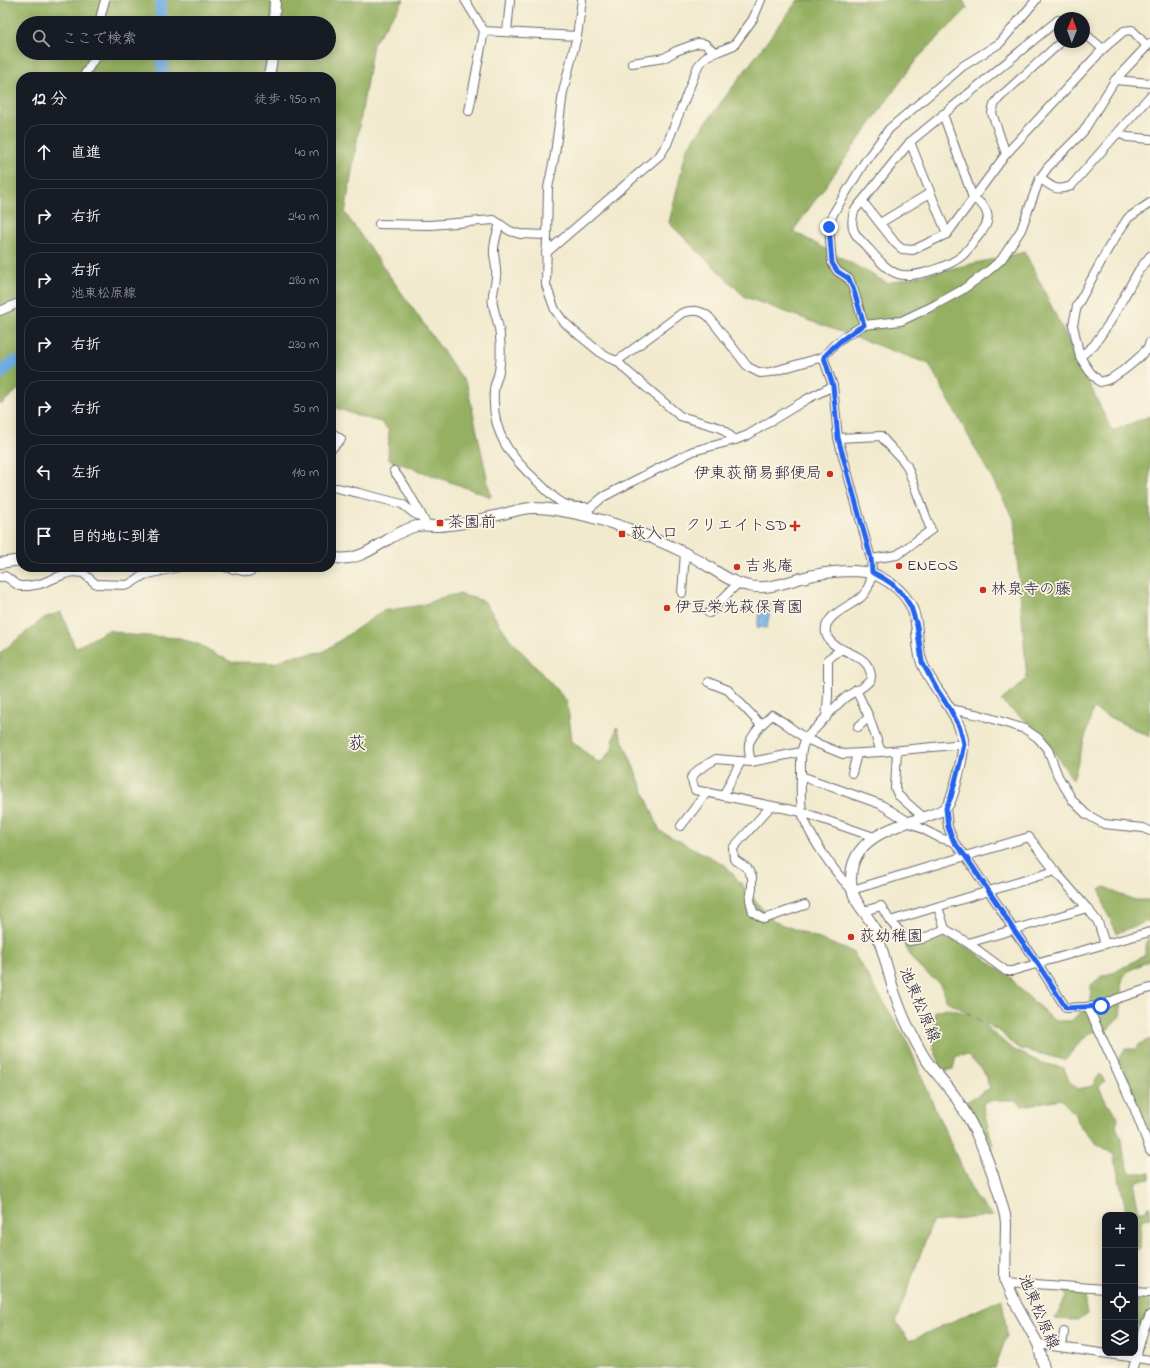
<!DOCTYPE html>
<html lang="ja">
<meta charset="utf-8">
<style>
:root{--surface:#171b24;--page:#242831;--text:#f1f3f6;--muted:#9ea1a6;--line:#363941}
body{margin:0;font-family:"Indie Flower","Klee One",sans-serif;background:var(--page);color:var(--text)}
.controls{position:absolute;right:12px;bottom:12px;display:grid;overflow:hidden;border-radius:8px;box-shadow:0 2px 10px #0003}
.controls button{width:36px;height:36px;display:grid;place-items:center;padding:0;border:0;border-bottom:1px solid var(--line);background:var(--surface);color:var(--text);font:20px sans-serif}
.compass{position:absolute;left:1054px;top:12px;width:36px;height:36px;border-radius:50%;background:var(--surface);box-shadow:0 2px 10px #0003;rotate:1deg}
.stop{position:absolute;width:12px;height:12px;margin:-9px;border:3px solid #2563eb;border-radius:50%;background:#fff}
.stop.end{background:#2563eb;border-color:#fff;box-shadow:0 1px 4px #0008}
.list{margin:0;padding:0;list-style:none}
h2{display:flex;justify-content:space-between;align-items:center;height:52px;margin:0;padding:0 16px;font-size:17px}
h2 small{font-size:13px;font-weight:400;color:var(--muted)}
.list li{display:grid;grid-template-columns:26px 1fr auto;gap:12px;align-items:center;box-sizing:border-box;height:56px;margin:0 8px 8px;padding:0 8px;border:1px solid var(--line);border-radius:16px}
.list b{display:block;font-size:15px;white-space:nowrap}
.list p{margin:0;font-size:13px;white-space:nowrap;color:var(--muted)}
.list em{font-size:13px;font-style:normal;color:var(--muted)}
.icon{flex:none;width:22px;height:22px;fill:none;stroke:currentColor;stroke-width:2;stroke-linecap:round;stroke-linejoin:round}
.map{position:relative;flex:none;width:1150px;height:1368px;overflow:hidden}
.search{position:absolute;background:var(--surface);box-shadow:0 2px 10px #0003;left:16px;top:16px;width:320px;height:44px;display:flex;align-items:center;gap:10px;box-sizing:border-box;padding:0 14px;border-radius:22px;color:var(--muted);font-size:15px}
.panel{position:absolute;background:var(--surface);box-shadow:0 2px 10px #0003;left:16px;top:72px;width:320px;height:500px;border-radius:16px}
.map>svg:first-child{display:block}
.forest{fill:#95b062;stroke:#5c694e;fill-rule:evenodd}
.water{fill:#6eace0;stroke:#48678e}
.lines{fill:none;stroke-linecap:round;stroke-linejoin:round}
.river{stroke:#6eace0;stroke-width:12}
.minor-casing{stroke:#6a686e;stroke-width:10}
.major-casing{stroke:#6a686e;stroke-width:12}
.minor{stroke:#fff;stroke-width:8}
.major{stroke:#fff;stroke-width:10}
.route{stroke:#2563eb;stroke-width:5}
.poi-dot{fill:#c8321e;stroke:#fcf5e5;stroke-width:1.5}
.labels{text-anchor:middle;dominant-baseline:central;stroke-width:3.5;stroke-linejoin:round;paint-order:stroke}
.poi-label{font-size:16px;fill:#22223b;stroke:#fcf5e5;text-anchor:start}
.street-label{font-size:16px;fill:#22223b;stroke:#fcf5e5}
.quarter-label{font-size:18px;fill:#22223b;stroke:#fcf5e5}
</style>
<div class="map">
<svg width="1150" height="1368" viewBox="0 0 1150 1368">
<rect width="100%" height="100%" fill="#fcf5e5"/>
<filter id="ink" filterUnits="userSpaceOnUse"><feTurbulence type="fractalNoise" baseFrequency=".025" numOctaves="2"/><feDisplacementMap in="SourceGraphic" scale="8" xChannelSelector="R" yChannelSelector="G"/><feConvolveMatrix kernelMatrix="1 2 1 2 8 2 1 2 1" color-interpolation-filters="sRGB"/></filter>
<filter id="wash" filterUnits="userSpaceOnUse"><feTurbulence type="fractalNoise" baseFrequency=".012" numOctaves="4" result="noise"/><feDisplacementMap in="SourceGraphic" scale="16" xChannelSelector="R" yChannelSelector="G"/><feGaussianBlur stdDeviation="0.9" result="paint"/><feColorMatrix in="noise" values="0 0 0 0 0 0 0 0 0 0 0 0 0 0 0 0 0 1.4 0 .05"/><feComposite in="paint" operator="in"/></filter>
<g filter="url(#wash)">
<rect width="100%" height="100%" fill="#f1eace"/>
<g class="forest">
<path d="M0,0H404L373,44L345,213L467,385L491,497L388,459L389,431L381,422L355,415L331,406V77H21V387L0,405ZM23,23H329V53H23Z"/>
<path d="M798,0H963L967,9L916,60L793,231L887,283L1025,252L1112,431L1150,416V737L1093,709L1073,780L1043,735L1001,701L1027,679L1014,519L929,364L745,297L669,223L687,148Z"/>
<path d="M459,594L484,601L509,638L567,701L572,741L600,764L611,751L617,727L660,831L725,865L773,921L853,952L906,1039L937,1113L975,1197L993,1216L932,1222L896,1321L909,1341L1002,1299L1007,1335L995,1368H0V653L44,618L61,612L75,648L109,630L130,635L180,638L200,645L231,662L275,663L288,657L323,652L383,611L422,605L446,596Z"/>
<path d="M1106,887L1118,894L1135,900H1150V920L1117,933L1105,909L1100,889Z"/>
<path d="M941,933L947,935L979,955L1011,978L1020,989L1055,1021H1071L1091,1002V985L1102,976L1115,972L1145,955C1145,948 1144,941 1150,937V960L1128,971L1123,978L1121,986L1122,1002L1120,1016L1105,1032H1092L1082,1040L1065,1060L1021,1049L1008,1040L1002,1033L976,1018L1012,1049L1042,1063L1064,1068L1069,1081L1078,1089L1092,1086L1100,1074L1105,1081L1099,1087L1107,1104L1113,1109L1118,1117L1116,1127L1122,1139L1124,1155L1130,1173H1150V1179L1136,1181L1135,1193L1139,1211H1145L1150,1205V1218L1141,1220L1140,1249L1135,1250V1215H1127L1114,1155L1097,1144L1079,1125L1076,1115L1061,1099L1022,1106L1016,1100H996L984,1102L983,1106L993,1146L966,1102L990,1088L983,1070L967,1055L956,1056L953,1069L943,1071L933,1047L935,1011L947,1008L972,1015L945,1000C943,978 929,979 917,965C912,960 909,952 905,946Z"/>
<path d="M1150,1039V1134L1146,1128L1119,1066L1118,1059L1125,1049H1135L1140,1044Z"/>
<path d="M1077,1287L1086,1292L1085,1304L1087,1314L1077,1320L1055,1319L1066,1297L1063,1288Z"/>
<path d="M1135,1295H1150C1150,1308 1150,1326 1135,1325Z"/>
</g>
<path class="water" d="M761,603L771,604L767,628L757,627Z"/>
<g class="lines">
<g class="river">
<path d="M161,0V23"/>
<path d="M162,53L163,77"/>
<path d="M0,374L12,363L21,360"/>
</g>
</g>
</g>
<g filter="url(#ink)">
<g class="lines">
<defs>
<g id="minor">
<path d="M465,0L484,31L469,111"/>
<path d="M582,0L577,36L563,92L555,154L548,188L546,285L555,310L563,321L574,331L602,354L609,358L617,361L682,313C693,310 700,309 709,317L748,367L760,373L771,372L823,357L833,346L845,336L864,325L901,321L935,305L962,290L987,272L1001,260L1021,230L1040,178L1048,167L1083,132L1115,80L1150,43"/>
<path d="M99,23L105,0"/>
<path d="M484,31L577,36"/>
<path d="M507,32L510,0"/>
<path d="M1084,33L1103,49"/>
<path d="M632,63L664,58L676,51L698,43L705,44L715,52"/>
<path d="M83,77L98,53"/>
<path d="M1115,80L1150,83"/>
<path d="M943,114L973,198C978,201 984,205 986,211C991,220 984,229 979,235C974,241 969,249 963,255C950,266 915,279 898,274C886,270 876,257 868,248C855,235 849,230 854,211L910,142L1058,20H1060"/>
<path d="M1119,133L1127,137L1150,139"/>
<path d="M910,142L947,234"/>
<path d="M1006,154L992,113L994,105L999,98L1061,42"/>
<path d="M1040,178C1052,187 1056,192 1071,186L1150,96"/>
<path d="M863,202L896,244L902,249L913,250L947,234L1006,154L1103,49L1124,31L1132,30L1147,46"/>
<path d="M1150,203L1128,218L1109,247L1077,306L1073,325L1080,357L1090,372L1100,382C1104,381 1108,380 1112,378C1122,372 1148,353 1150,342"/>
<path d="M880,223L930,193"/>
<path d="M379,224L430,225L494,220L510,231L520,234L547,235"/>
<path d="M500,224C497,234 493,243 494,254C495,262 497,269 496,278C495,287 491,295 493,305C495,316 500,326 500,337C501,348 501,361 499,371C498,378 494,384 494,391C491,433 510,457 539,483C555,498 561,508 585,507L588,510V516"/>
<path d="M546,253L660,155L667,144L698,66L707,56L734,45L753,19L761,0"/>
<path d="M0,311L21,302"/>
<path d="M864,325L854,291L849,279L837,271L832,263L829,227L833,214L864,163L889,129L963,66L1000,43L1036,0"/>
<path d="M823,357L833,386L838,438L871,559C872,567 873,577 869,585C867,590 864,595 860,598C851,606 822,616 826,633C830,653 864,650 870,671C871,674 872,677 870,680C866,687 853,692 846,697C835,706 825,718 816,728C813,731 808,735 806,739C800,749 801,761 801,772C801,785 800,798 802,811C806,833 836,874 852,890L1029,837L1055,871L890,921L881,906L864,911"/>
<path d="M1080,357L1094,345L1110,322L1139,270L1150,256"/>
<path d="M617,361L627,371L680,416L721,428L735,440"/>
<path d="M331,432L341,439L331,449"/>
<path d="M838,438L881,436C889,447 900,455 907,466L931,530L897,555L871,559"/>
<path d="M394,471L405,486L422,516"/>
<path d="M337,488L359,493L402,504L415,514L422,517L428,526"/>
<path d="M588,515L590,508L603,497L622,487L693,451L735,440L748,435L807,399L833,386"/>
<path d="M225,567L249,572L256,567"/>
<path d="M0,577L5,576L19,586H28L40,584L65,574L73,572L83,573L96,584L128,585L144,575L179,567"/>
<path d="M682,593L685,553"/>
<path d="M709,613L738,583"/>
<path d="M708,682L728,690L761,725L772,715L783,722L806,739L843,754L881,752"/>
<path d="M856,690L869,717L881,752L964,744"/>
<path d="M950,709L980,715L1025,729L1038,738L1048,750L1058,776L1073,801L1086,814L1104,824L1143,828L1150,831"/>
<path d="M826,718L828,696V659L842,649"/>
<path d="M858,727L869,717"/>
<path d="M897,751L895,788L898,795L923,817"/>
<path d="M801,752L751,762L716,759L698,770L691,778L695,790L802,812L874,837"/>
<path d="M751,762C746,741 749,742 761,725"/>
<path d="M852,773L857,754"/>
<path d="M801,776L880,804L909,822L940,838L954,842"/>
<path d="M723,796L741,761"/>
<path d="M771,806L733,848L734,859L747,868L752,877V888L750,900L753,912L764,919L805,905"/>
<path d="M946,808L948,827L954,842L966,857L1000,908L1013,929L1038,964L1066,1008L1101,1006L1116,999L1150,988"/>
<path d="M681,826L707,792"/>
<path d="M938,907L945,929L968,943L1087,908L1055,871"/>
<path d="M1087,908L1098,922L1105,944"/>
<path d="M890,921L909,941L922,939L945,929"/>
<path d="M968,943L1006,971H1012L1105,944L1150,932"/>
<path d="M1088,1007L1135,1110L1146,1139L1150,1151"/>
<path d="M1007,1282L1105,1289"/>
<path d="M1135,1292L1150,1293"/>
<path d="M1038,1344L1150,1360"/>
<path d="M1062,1347L1064,1332"/>
<path d="M1133,1368L1144,1329L1150,1315"/>
</g>
<g id="major">
<path d="M274,23L275,0"/>
<path d="M269,77L273,53"/>
<path d="M331,557C365,566 386,533 417,526C423,525 431,526 437,526C446,526 455,524 464,523C477,520 490,517 503,514C514,511 525,507 536,508C543,508 550,509 556,510C603,517 647,534 689,555C709,565 727,582 749,586C771,591 793,579 814,575C828,572 841,571 854,571C864,572 872,572 880,577C892,583 903,592 910,604C920,622 915,644 922,663C933,690 958,710 963,740C965,751 954,795 948,805C943,812 933,814 925,817C889,828 844,841 852,889C855,905 869,915 875,930C883,948 887,969 893,988C900,1011 911,1034 923,1055C932,1070 946,1083 956,1098C980,1133 994,1174 1005,1215L1006,1223L1005,1278L1017,1306L1038,1344L1044,1368"/>
<path d="M0,563L21,560"/>
</g>
</defs>
<use href="#minor" class="minor-casing"/>
<use href="#major" class="major-casing"/>
<use href="#minor" class="minor"/>
<use href="#major" class="major"/>
</g>
</g>
<g class="lines" filter="url(#ink)">
<path class="route" d="M829,227L832,263L837,271L849,279L854,291L864,325C848,334 836,343 824,357L833,386L838,438L871,558L872,572L883,578L892,584L904,596L911,607L917,626L922,662L936,688L950,709L959,726L962,735L964,744L960,763L951,797L946,808L948,827L954,842L966,857L1000,908L1013,929L1038,964L1066,1008L1101,1006"/>
</g>
<g class="poi-dot">
<circle cx="830" cy="474" r="4"/>
<rect x="436" y="519" width="8" height="8" rx="2"/>
<path d="M793 520h4v4h4v4h-4v4h-4v-4h-4v-4h4z"/>
<rect x="618" y="530" width="8" height="8" rx="2"/>
<circle cx="899" cy="566" r="4"/>
<circle cx="737" cy="567" r="4"/>
<circle cx="983" cy="590" r="4"/>
<circle cx="667" cy="608" r="4"/>
<circle cx="851" cy="937" r="4"/>
</g>
<g class="labels">
<g class="poi-label">
<text x="822" y="474" text-anchor="end">伊東荻簡易郵便局</text>
<text x="448" y="523">茶園前</text>
<text x="787" y="526" text-anchor="end">クリエイトSD</text>
<text x="630" y="534">荻入口</text>
<text x="907" y="566">ENEOS</text>
<text x="745" y="567">吉兆庵</text>
<text x="991" y="590">林泉寺の藤</text>
<text x="675" y="608">伊豆栄光萩保育園</text>
<text x="859" y="937">荻幼稚園</text>
</g>
<g class="street-label">
<text transform="translate(919 1005) rotate(67)">池東松原線</text>
<text transform="translate(1038 1312) rotate(67)">池東松原線</text>
</g>
<g class="quarter-label">
<text x="357" y="745">荻</text>
</g>
</g>
</svg>
<div class="controls">
<button>+</button>
<button>−</button>
<button><svg class="icon" aria-label="locate" viewBox="0 0 24 24"><circle cx="12" cy="12" r="6"/><path d="M12 2v4M12 18v4M2 12h4M18 12h4"/></svg></button>
<button><svg class="icon" aria-label="layers" viewBox="0 0 24 24"><path d="M12 4l9 5-9 5-9-5zM3 14l9 5 9-5"/></svg></button>
</div>
<svg class="compass" viewBox="-18 -18 36 36"><path d="M0-13l5 13h-10z" fill="#e53935"/><path d="M0 13l5-13h-10z" fill="#9ea1a6"/></svg>
<div class="stop" style="left:1101px;top:1006px"></div>
<div class="stop end" style="left:829px;top:227px"></div>
<div class="search"><svg class="icon" aria-label="search" viewBox="0 0 24 24"><circle cx="10" cy="10" r="6"/><path d="M15 15l6 6"/></svg>ここで検索</div>
<section class="panel">
<h2>12 分<small>徒歩 · 950 m</small></h2>
<ul class="list">
<li><svg class="icon" aria-label="ahead" viewBox="0 0 24 24"><path d="M12 20V5M6 11l6-6 6 6"/></svg><div><b>直進</b></div><em>40 m</em></li>
<li><svg class="icon" aria-label="right" viewBox="0 0 24 24"><path d="M7 20v-9h11M14 6l5 5-5 5"/></svg><div><b>右折</b></div><em>240 m</em></li>
<li><svg class="icon" aria-label="right" viewBox="0 0 24 24"><path d="M7 20v-9h11M14 6l5 5-5 5"/></svg><div><b>右折</b><p>池東松原線</p></div><em>280 m</em></li>
<li><svg class="icon" aria-label="right" viewBox="0 0 24 24"><path d="M7 20v-9h11M14 6l5 5-5 5"/></svg><div><b>右折</b></div><em>230 m</em></li>
<li><svg class="icon" aria-label="right" viewBox="0 0 24 24"><path d="M7 20v-9h11M14 6l5 5-5 5"/></svg><div><b>右折</b></div><em>50 m</em></li>
<li><svg class="icon" aria-label="left" viewBox="0 0 24 24"><path d="M17 20v-9H6M10 6l-5 5 5 5"/></svg><div><b>左折</b></div><em>110 m</em></li>
<li><svg class="icon" aria-label="arrive" viewBox="0 0 24 24"><path d="M6 21V4h12l-3 4 3 4H6"/></svg><div><b>目的地に到着</b></div></li>
</ul>
</section>
</div>
